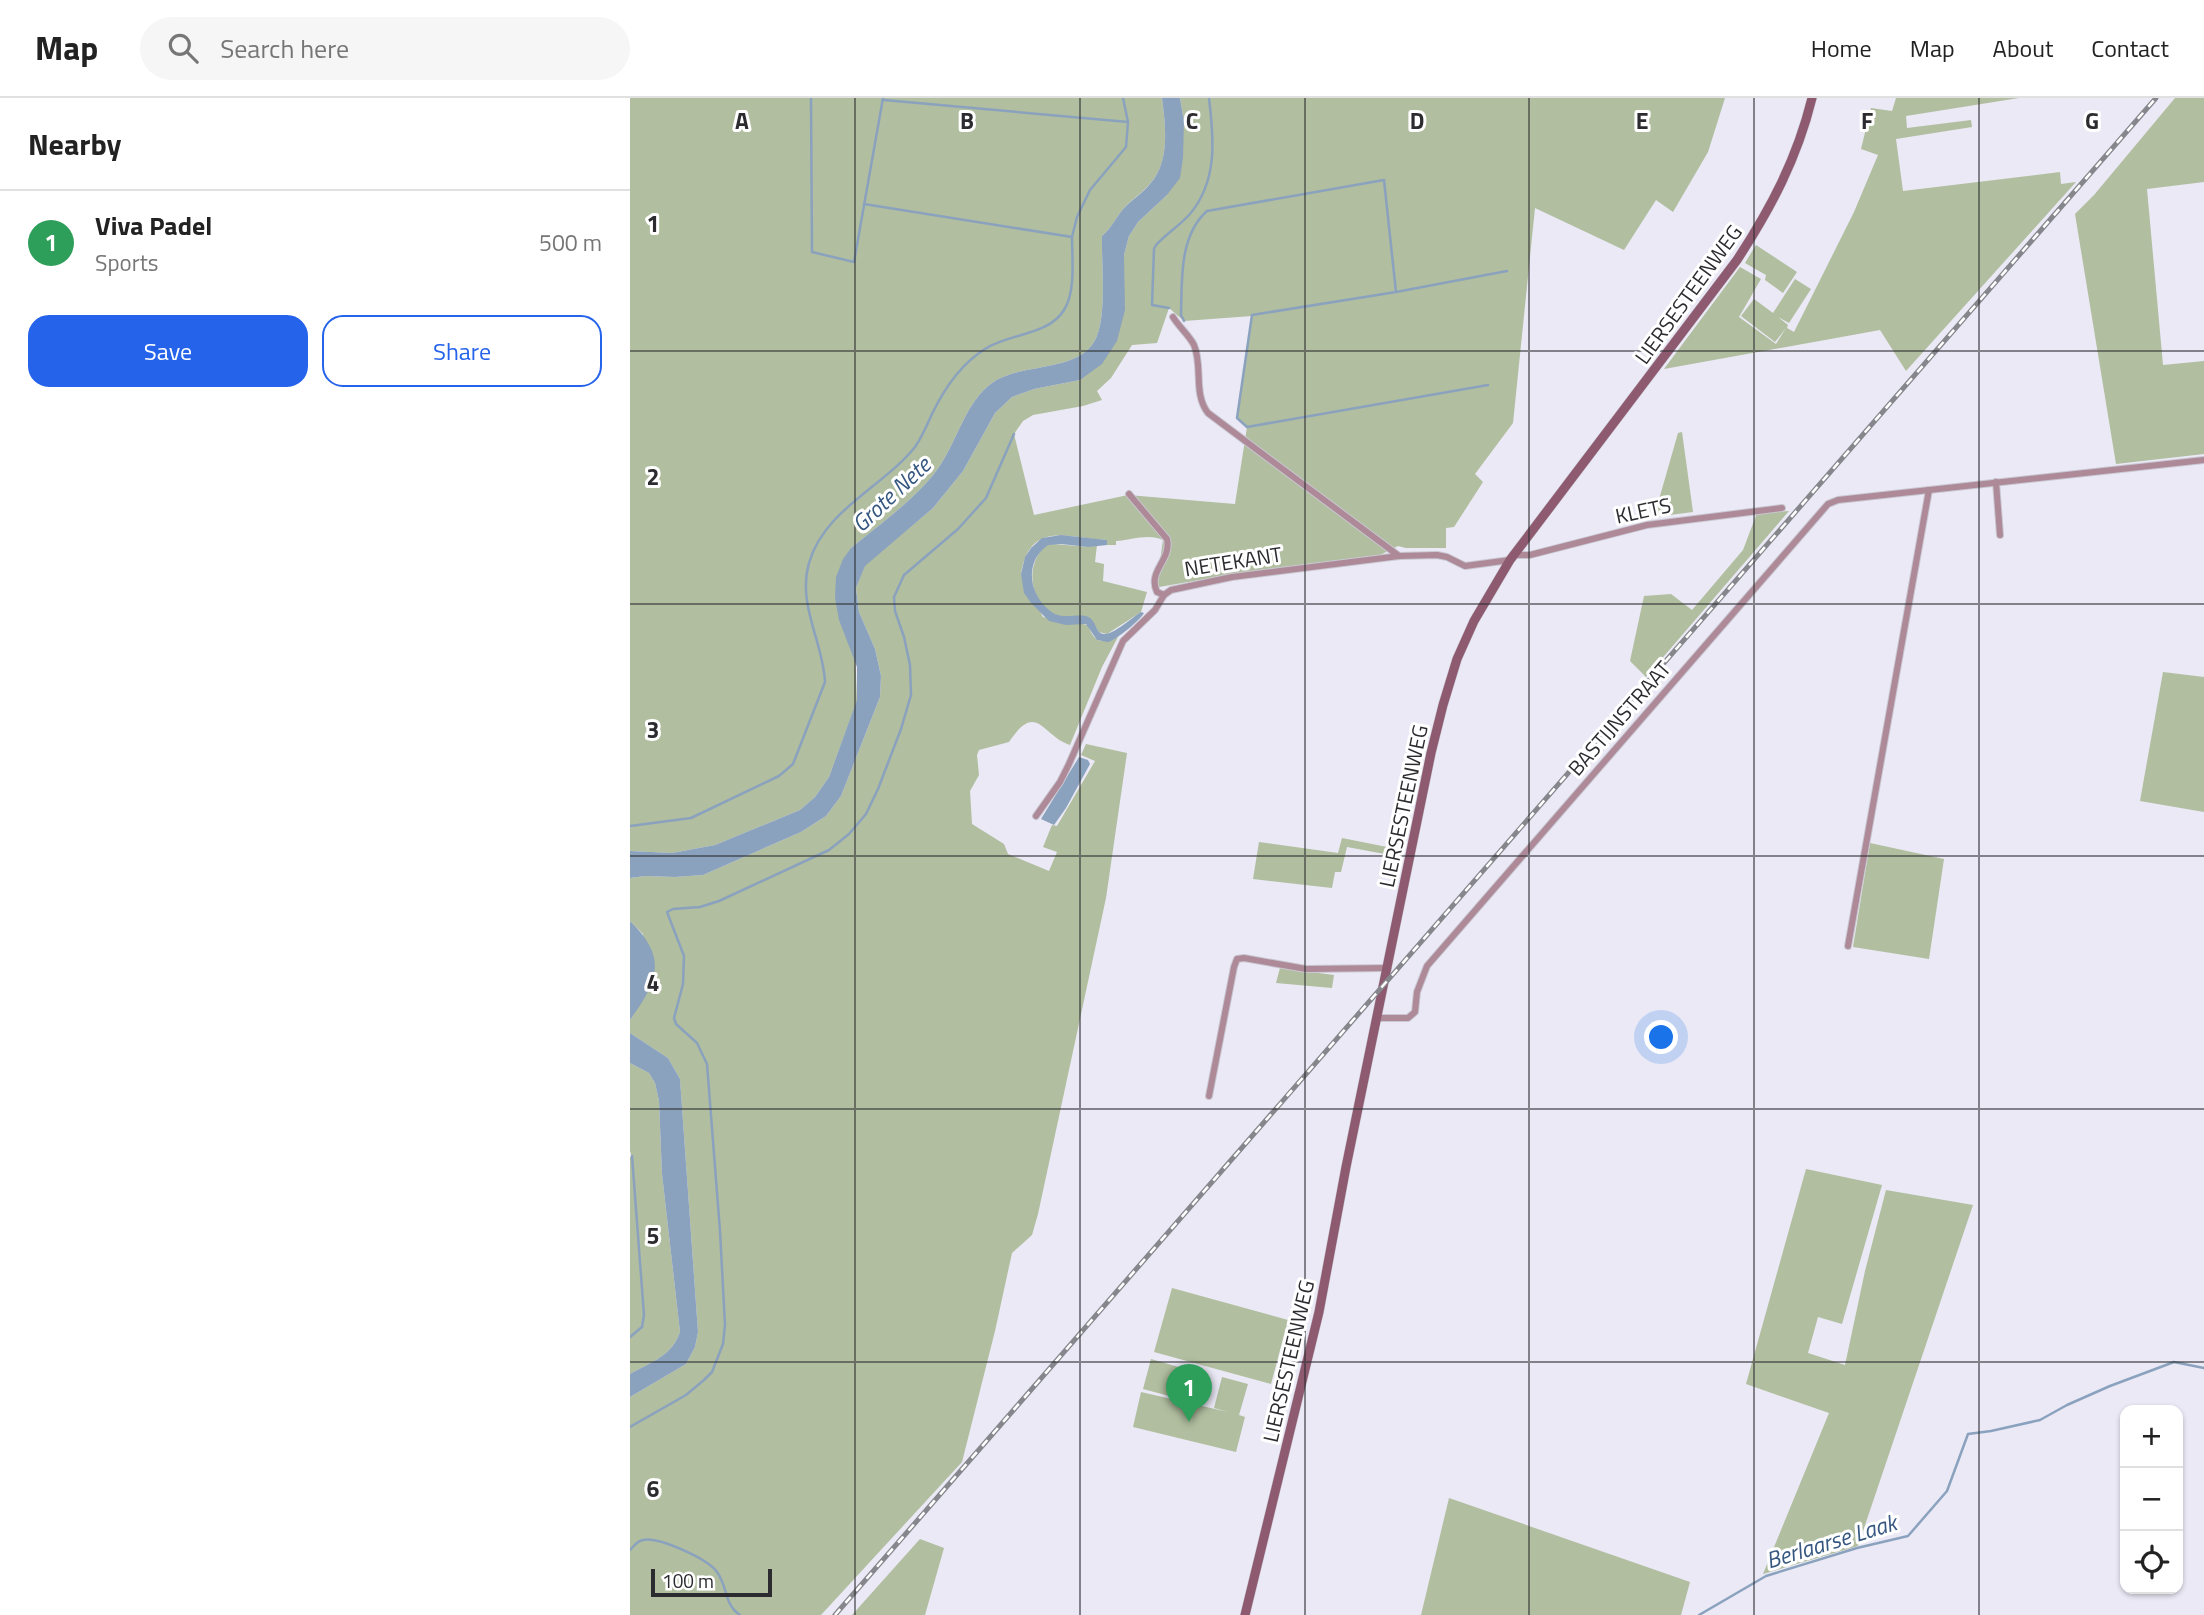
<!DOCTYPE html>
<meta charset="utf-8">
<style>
:root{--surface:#fff;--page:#f6f6f6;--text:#222;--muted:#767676;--line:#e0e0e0;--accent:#2563eb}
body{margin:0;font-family:"Titillium Web",sans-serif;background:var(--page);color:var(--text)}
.controls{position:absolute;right:21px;bottom:21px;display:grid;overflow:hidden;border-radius:14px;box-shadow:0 2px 5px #0004}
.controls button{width:63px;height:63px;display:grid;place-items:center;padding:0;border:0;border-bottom:2px solid var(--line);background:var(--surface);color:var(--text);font:35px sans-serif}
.scale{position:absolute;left:21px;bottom:18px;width:121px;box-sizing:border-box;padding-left:7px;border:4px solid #2c2c30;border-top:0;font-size:19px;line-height:24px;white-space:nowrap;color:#2c2c30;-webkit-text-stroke:5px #fff;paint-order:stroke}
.you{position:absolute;left:1032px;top:940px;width:24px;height:24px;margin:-18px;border:5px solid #fff;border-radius:50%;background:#1a73e8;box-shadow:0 0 0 10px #1a73e833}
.badge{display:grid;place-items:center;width:46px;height:46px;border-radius:50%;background:var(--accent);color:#fff;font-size:23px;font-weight:700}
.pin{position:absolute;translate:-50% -58px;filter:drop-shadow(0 2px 4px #0008)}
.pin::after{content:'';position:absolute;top:37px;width:24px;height:21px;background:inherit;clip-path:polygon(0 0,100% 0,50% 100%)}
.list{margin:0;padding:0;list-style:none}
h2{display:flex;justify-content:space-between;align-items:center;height:91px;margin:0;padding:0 28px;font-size:30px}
h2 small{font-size:23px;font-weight:400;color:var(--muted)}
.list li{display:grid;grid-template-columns:46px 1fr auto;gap:21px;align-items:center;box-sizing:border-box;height:105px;padding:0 28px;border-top:2px solid var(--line)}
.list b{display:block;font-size:26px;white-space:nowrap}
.list p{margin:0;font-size:23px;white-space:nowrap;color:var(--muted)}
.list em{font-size:23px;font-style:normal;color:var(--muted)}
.actions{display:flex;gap:14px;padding:21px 28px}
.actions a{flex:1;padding:16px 0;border:2px solid var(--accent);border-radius:21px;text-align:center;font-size:24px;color:var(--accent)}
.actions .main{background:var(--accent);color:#fff}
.icon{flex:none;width:38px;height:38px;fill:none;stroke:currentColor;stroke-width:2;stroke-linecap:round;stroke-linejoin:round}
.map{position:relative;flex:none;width:1574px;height:1517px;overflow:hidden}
header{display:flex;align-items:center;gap:42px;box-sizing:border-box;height:98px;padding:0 35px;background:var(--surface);border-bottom:2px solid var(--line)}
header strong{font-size:33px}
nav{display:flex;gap:38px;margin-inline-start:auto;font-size:24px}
.search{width:490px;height:63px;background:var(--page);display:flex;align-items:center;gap:18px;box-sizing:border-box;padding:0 24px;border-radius:38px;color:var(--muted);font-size:26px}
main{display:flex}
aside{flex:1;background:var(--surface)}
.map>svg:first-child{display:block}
.green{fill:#b1be9f;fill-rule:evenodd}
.water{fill:#8ba2be}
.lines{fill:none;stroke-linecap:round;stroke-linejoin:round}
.stream{stroke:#8ba2be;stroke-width:2.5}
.street-casing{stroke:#c8c7d2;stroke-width:8}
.secondary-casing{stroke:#c8c7d2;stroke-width:10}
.street{stroke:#ae8997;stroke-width:6}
.secondary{stroke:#8e5a6f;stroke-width:9}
.rail-casing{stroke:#86868d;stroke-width:5}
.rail{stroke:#fff;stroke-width:2.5;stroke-dasharray:8;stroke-linecap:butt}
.grid{fill:none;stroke:#2c2c30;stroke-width:2;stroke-opacity:0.55}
.labels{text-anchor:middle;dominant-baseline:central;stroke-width:6;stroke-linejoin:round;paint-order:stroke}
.street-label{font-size:21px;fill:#2c2c30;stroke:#fff}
.water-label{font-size:23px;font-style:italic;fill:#355780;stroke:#fff}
.grid-label{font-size:23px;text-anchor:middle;font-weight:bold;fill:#2c2c30;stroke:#fff;stroke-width:6;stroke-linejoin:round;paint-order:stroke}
</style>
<header>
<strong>Map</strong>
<div class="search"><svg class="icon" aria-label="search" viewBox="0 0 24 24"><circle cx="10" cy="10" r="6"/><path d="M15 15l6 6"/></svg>Search here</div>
<nav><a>Home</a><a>Map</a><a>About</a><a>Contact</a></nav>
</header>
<main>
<aside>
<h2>Nearby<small></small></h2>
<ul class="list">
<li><span class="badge" style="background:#2e9e5b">1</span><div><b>Viva Padel</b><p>Sports</p></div><em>500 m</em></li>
</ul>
<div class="actions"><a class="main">Save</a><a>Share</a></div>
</aside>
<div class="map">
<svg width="1574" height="1517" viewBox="0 0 1574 1517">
<rect width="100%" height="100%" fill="#eae9f5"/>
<g class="green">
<path d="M0,0H532C535,24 539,55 527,76C520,89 506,98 496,108C487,117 482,130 472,138C471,164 478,221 464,244C445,275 392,264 362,285C336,304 328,340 311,366C292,396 249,427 221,450L227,603L199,679L185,699L170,712L85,747L42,755L0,753Z"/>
<path d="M550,0H1095L1078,54L1043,114L1026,102L994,152L905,110L883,325L845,376L853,384L824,429L816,430V450H776L768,448L750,457L599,477L529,489L527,484L533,442C520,435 500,442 486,443V447H477V442C437,440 400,422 391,476L413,519L458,527C464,545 472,546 488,539L472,569L440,647C412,638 407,602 379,644L349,652L347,657L349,677L340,693L342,726L374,746L378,756L419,773L427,754L413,749L422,727L427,728L465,663L451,657L456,646L497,655L476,800L408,1116L402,1137L382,1155L365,1233L332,1364L191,1517H0V1299L56,1266L65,1249L68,1234L50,981L38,960L0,935V922L4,916L13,836L0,823V780L15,778L45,779L73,777L171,734L196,718L211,698L250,599L251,578L245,551L229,514L226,490L235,467L303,410L333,373L365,315L382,299L404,291L450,282L494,177V157L499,138L508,124L537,97L554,24ZM539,210L554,223L622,218L607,320L617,329L605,406L498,397L404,417L384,336L393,323L403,317L453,308L472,302L467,293L481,280L502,247L527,245Z"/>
<path d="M1266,0H1389L1276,18L1277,30L1341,22L1342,29L1266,41L1273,93L1430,74L1431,86L1446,84L1276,273L1250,232L1034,271L1110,169L1131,181L1109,219L1146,246L1156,230L1145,244L1111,218L1124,201L1143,215L1165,181L1181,191L1159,225L1148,219L1158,227L1157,230L1164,234L1224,114L1248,57L1231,51L1241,10L1262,13Z"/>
<path d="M1545,0H1574V84L1517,91L1533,267L1574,263V356L1486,366L1445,116L1464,97Z"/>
<path d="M1126,147L1167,174L1153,195L1135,182L1136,177L1115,165Z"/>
<path d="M1052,334L1063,414L1024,419L1048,335Z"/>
<path d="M1159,413L1016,579L1000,563L1014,498L1041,496L1062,512L1113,452L1127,415Z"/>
<path d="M418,446C434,445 451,451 467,447L465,464L474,466L473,483L517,494L511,514L477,536L469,534L457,519C448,519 438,521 429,518C399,508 393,464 418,446Z"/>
<path d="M1533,574L1574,579V714L1510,703Z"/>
<path d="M712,740L772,752L771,759L717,749L711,774H705L702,790L623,781L629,744L708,755Z"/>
<path d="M1240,745L1314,761L1299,861L1223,849Z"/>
<path d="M650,870L704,877L702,890L646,885Z"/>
<path d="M0,965L19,975L25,985L29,1003L32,1076L50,1234C42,1258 21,1264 0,1276V1059H2L0,1053Z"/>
<path d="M1176,1071L1252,1087L1212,1226L1188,1219L1178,1255L1215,1267L1235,1173L1256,1092L1343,1107L1228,1448L1133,1476L1199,1315L1116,1286Z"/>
<path d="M542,1190L658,1222L641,1286L524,1254Z"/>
<path d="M521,1261L552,1270L543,1299L513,1291Z"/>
<path d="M592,1279L618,1286L609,1317L615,1319L606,1354L503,1329L511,1294L598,1314L584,1310Z"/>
<path d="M819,1400L1060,1484L1051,1517H791Z"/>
<path d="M290,1441L314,1450L295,1517H222Z"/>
</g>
<g class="water">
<path d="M532,0H550L554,24L553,60L550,80L537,97L508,124L499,138L494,157L495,212L487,243L472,266L450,282L404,291L382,299L365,315L333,373L303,410L235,468L226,490L229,514L245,551L251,578L250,599L211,698L196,718L171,734L73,777L45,779L15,778L0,780V753L42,755L85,747L170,712L185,699L199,679L227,602V569L209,522L205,500L206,479L213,461L221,450C249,427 292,396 311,366C328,340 336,304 362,285C392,264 445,275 464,244C478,221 471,164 472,138C482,130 487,117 496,108C507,98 520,89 527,76C539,54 535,24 532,0Z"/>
<path d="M431,437L477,442V447L458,449L431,446L418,447C393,464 399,499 423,515C435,522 452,514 460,520C467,525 465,535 474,536C483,537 503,519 511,514L514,515C511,521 487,542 478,544C476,544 469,542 467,542L456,526L436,527L419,523L401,505L394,495L391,476L395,459L401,450L412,440Z"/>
<path d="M449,659L458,662L460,666L436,710L424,727L411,721Z"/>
<path d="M0,823C38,860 28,883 0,922Z"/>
<path d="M0,935L38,960L50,981L68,1234L65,1249L56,1266L0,1299V1276C21,1264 42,1258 50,1234L32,1076L29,1003L25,985L19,975L0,965Z"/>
</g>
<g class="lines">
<g class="stream">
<path d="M181,0L182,154L224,164L253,0"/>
<path d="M254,2L498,24L493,0"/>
<path d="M234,106L442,139L447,119L460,92L496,49L498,24"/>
<path d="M539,210L522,207L524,151L526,147C536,136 549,128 559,117C588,84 584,41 579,0"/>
<path d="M554,223L551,217C552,182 549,138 577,113L754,82L766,194"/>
<path d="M858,287L617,329L607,320L622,217L766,194L877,173"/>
<path d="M0,728L61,720L149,678L163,666L195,584C193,543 167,507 179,465C194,412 253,389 285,349C292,339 297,327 302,316C314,291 331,266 355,251C379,235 418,238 434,212C446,193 442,161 442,139"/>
<path d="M0,1239L12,1229L14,1217L2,1058"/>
<path d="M0,1329L56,1297L74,1282L82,1274L93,1246L95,1227L90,1133L77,966L67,945L46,926L44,920L53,886L54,858L37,814L43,811L70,809L89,803L199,752L219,736L236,716L248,691L271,631L281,597L280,567L274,539L265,513L264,499L274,477L328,431L356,400L384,336"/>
<path d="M0,1452C4,1448 7,1443 13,1442C28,1438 78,1461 87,1474C98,1489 94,1507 110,1517"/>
<path d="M1069,1517L1136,1478L1227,1450L1278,1438L1317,1393L1338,1336L1361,1333L1410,1322L1437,1307L1480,1288L1544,1264L1574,1270"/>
</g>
<defs>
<g id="street">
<path d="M543,219C549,229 559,237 564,247C573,268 563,296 578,315L769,458"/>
<path d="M1366,384L1370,437"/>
<path d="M499,396L537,441C542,462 517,473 527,494L534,497"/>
<path d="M883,457H900L1017,427L1152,410"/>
<path d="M406,718L430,684L439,666L493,543L525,512L534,497L541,492L602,479L769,458L807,457L817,459L835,468L880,462"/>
<path d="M1218,848L1299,392"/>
<path d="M747,920H778L785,914L787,894L797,868L1198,406L1208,402L1574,362"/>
<path d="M579,998L604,869L607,861L614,860L676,871L758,870"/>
</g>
<path id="secondary" d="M615,1517L689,1214L716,1069L801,655L813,607L827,561L844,523L880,462L1107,162C1141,110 1167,61 1182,0"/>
</defs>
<use href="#street" class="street-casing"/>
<use href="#secondary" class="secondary-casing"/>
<use href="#street" class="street"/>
<use href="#secondary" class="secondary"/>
<defs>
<path id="rail" d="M205,1517L1526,0"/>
</defs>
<use href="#rail" class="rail-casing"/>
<use href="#rail" class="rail"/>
</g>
<path class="grid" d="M225,0V1517M450,0V1517M675,0V1517M899,0V1517M1124,0V1517M1349,0V1517M0,253H1574M0,506H1574M0,758H1574M0,1011H1574M0,1264H1574"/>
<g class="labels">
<g class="street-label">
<text transform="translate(1058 196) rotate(-54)">LIERSESTEENWEG</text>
<text transform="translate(1013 412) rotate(-12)">KLETS</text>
<text transform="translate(603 463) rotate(-9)">NETEKANT</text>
<text transform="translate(989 620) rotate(-49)">BASTIJNSTRAAT</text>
<text transform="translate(773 708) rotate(-78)">LIERSESTEENWEG</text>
<text transform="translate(658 1263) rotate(-77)">LIERSESTEENWEG</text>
</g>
<g class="water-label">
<text transform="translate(261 396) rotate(-43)">Grote Nete</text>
<text transform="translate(1201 1443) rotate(-17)">Berlaarse Laak</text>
</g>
</g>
<g class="grid-label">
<text x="112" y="31">A</text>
<text x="337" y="31">B</text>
<text x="562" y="31">C</text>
<text x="787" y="31">D</text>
<text x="1012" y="31">E</text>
<text x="1237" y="31">F</text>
<text x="1462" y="31">G</text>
<text x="23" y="134">1</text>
<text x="23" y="387">2</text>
<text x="23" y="640">3</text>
<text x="23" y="893">4</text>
<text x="23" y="1146">5</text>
<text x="23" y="1399">6</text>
</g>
</svg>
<div class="controls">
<button>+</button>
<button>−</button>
<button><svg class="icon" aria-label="locate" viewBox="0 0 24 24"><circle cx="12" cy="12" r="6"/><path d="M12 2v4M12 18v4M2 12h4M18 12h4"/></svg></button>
</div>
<div class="scale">100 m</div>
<div class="you"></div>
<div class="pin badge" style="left:559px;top:1324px;background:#2e9e5b">1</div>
</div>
</main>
